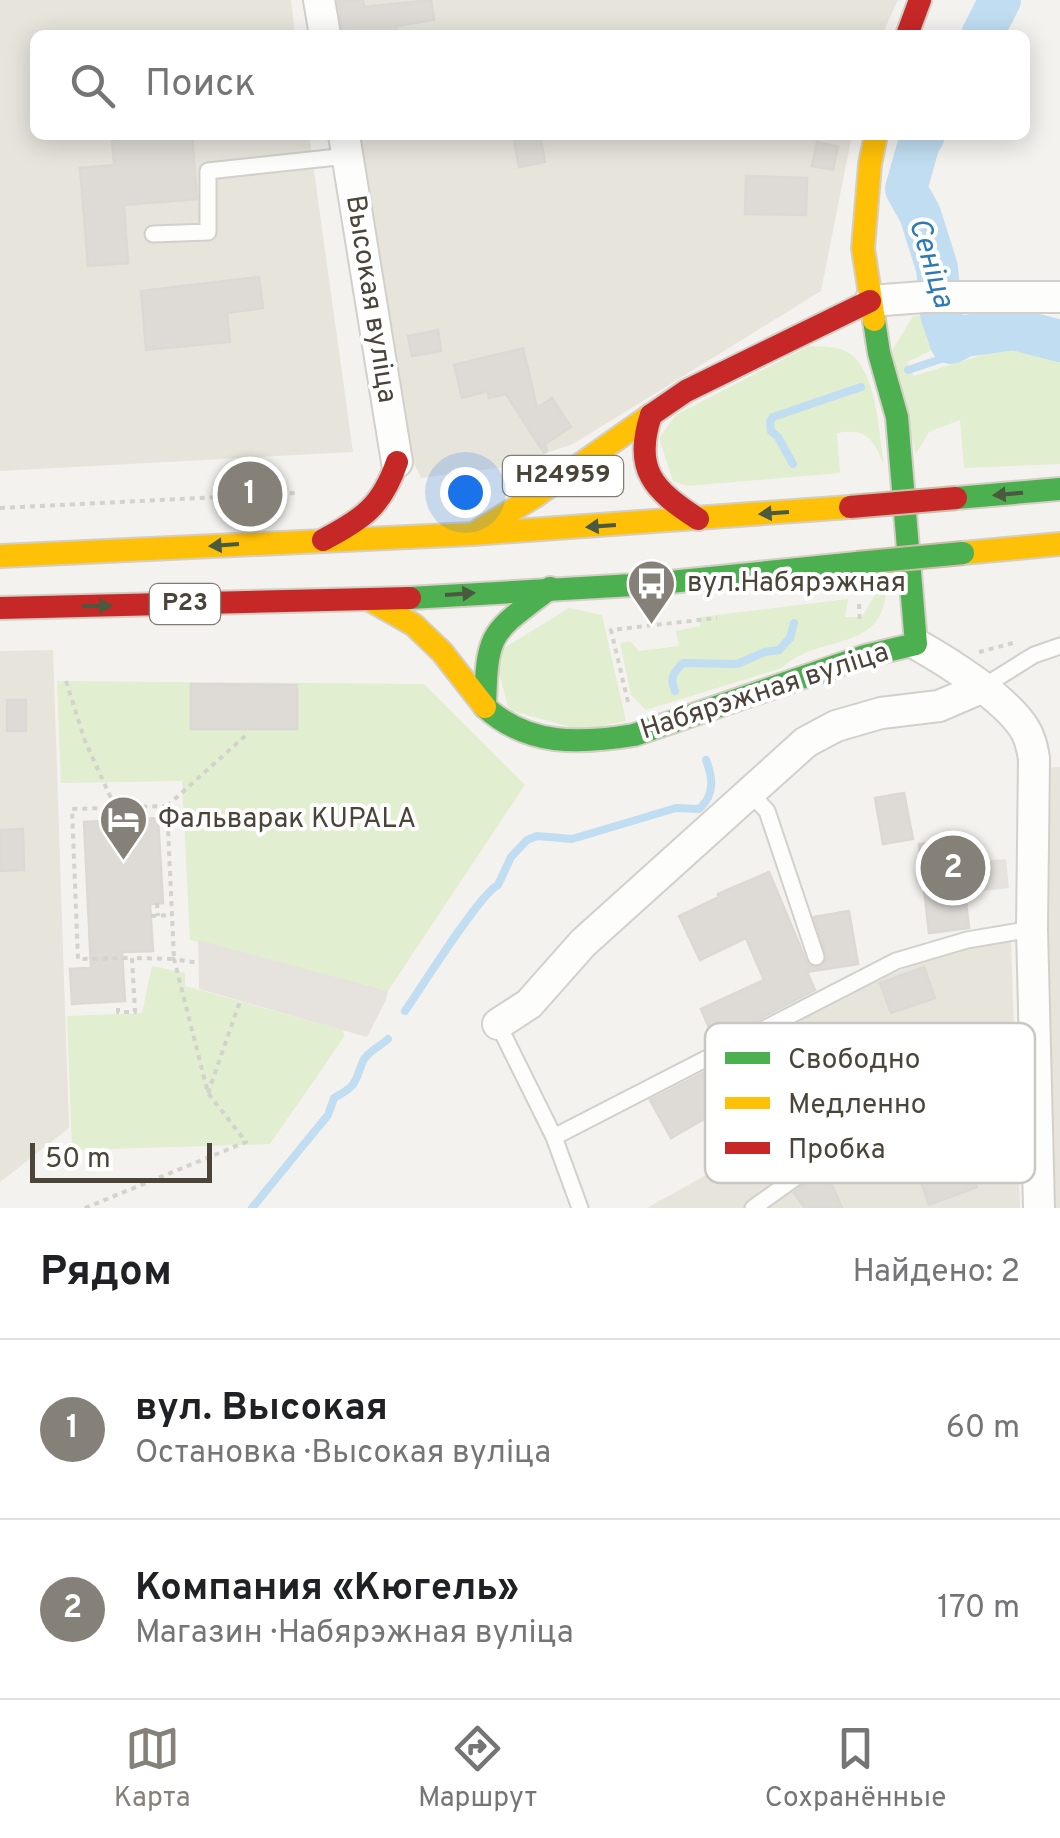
<!DOCTYPE html>
<html lang="ru">
<meta charset="utf-8">
<style>
:root{--surface:#fff;--page:#f6f6f6;--text:#202124;--muted:#757577;--line:#e0e0e0;--accent:#868178}
body{margin:0;font-family:Overpass,sans-serif;background:var(--page);color:var(--text)}
.scale{position:absolute;left:30px;bottom:25px;width:182px;box-sizing:border-box;padding-left:10px;border:5px solid #4b4439;border-top:0;font-size:28px;line-height:35px;white-space:nowrap;color:#4b4439;-webkit-text-stroke:8px #fff;paint-order:stroke}
.you{position:absolute;left:465px;top:492px;width:35px;height:35px;margin:-25px;border:8px solid #fff;border-radius:50%;background:#1a73e8;box-shadow:0 0 0 15px #1a73e833}
.badge{display:grid;place-items:center;width:65px;height:65px;border-radius:50%;background:var(--accent);color:#fff;font-size:32px;font-weight:700}
.pin{position:absolute;translate:-50% -50%;border:5px solid #fff;box-shadow:0 2px 10px #0006}
.list{margin:0;padding:0;list-style:none}
h2{display:flex;justify-content:space-between;align-items:center;height:130px;margin:0;padding:0 40px;font-size:42px}
h2 small{font-size:32px;font-weight:400;color:var(--muted)}
.list li{display:grid;grid-template-columns:65px 1fr auto;gap:30px;align-items:center;box-sizing:border-box;height:180px;padding:0 40px;border-top:2px solid var(--line)}
.list b{display:block;font-size:38px;white-space:nowrap}
.list p{margin:0;font-size:32px;white-space:nowrap;color:var(--muted)}
.list em{font-size:32px;font-style:normal;color:var(--muted)}
.icon{flex:none;width:55px;height:55px;fill:none;stroke:currentColor;stroke-width:2;stroke-linecap:round;stroke-linejoin:round}
.map{position:relative;flex:none;width:1060px;height:1208px;overflow:hidden}
.search{position:absolute;background:var(--surface);box-shadow:0 5px 25px #0003;left:30px;right:30px;top:30px;height:110px;display:flex;align-items:center;gap:25px;box-sizing:border-box;padding:0 35px;border-radius:15px;color:var(--muted);font-size:38px}
.sheet{height:490px;background:var(--surface)}
nav{display:flex;justify-content:space-around;align-items:center;box-sizing:border-box;height:140px;border-top:2px solid var(--line);background:var(--surface);font-size:28px;color:var(--muted)}
nav a{display:grid;justify-items:center;gap:5px}
nav .on{color:var(--accent)}
.map>svg:first-child{display:block}
.residential{fill:#e7e4dc}
.green{fill:#e1eecf}
.parking{fill:#e6e3df}
.lines{fill:none;stroke-linecap:round;stroke-linejoin:round}
.stream{stroke:#c0ddf1;stroke-width:8}
.river{stroke:#c0ddf1;stroke-width:42}
.building{fill:#dedbd6;stroke:#dcd9d4;stroke-width:2.5}
.lane-casing{stroke:#d2d0cb;stroke-width:19}
.street-casing{stroke:#d2d0cb;stroke-width:34}
.fast-casing{stroke:#d3cfc5;stroke-width:26}
.slow-casing{stroke:#d3cfc5;stroke-width:26}
.jam-casing{stroke:#d3cfc5;stroke-width:26}
.path{stroke:#d3d2cc;stroke-width:4;stroke-dasharray:5 5;stroke-linecap:butt}
.lane{stroke:#fdfdfc;stroke-width:15}
.street{stroke:#fdfdfc;stroke-width:30}
.fast{stroke:#4caf50;stroke-width:22}
.slow{stroke:#ffc107;stroke-width:22}
.jam{stroke:#c62828;stroke-width:22}
.fast-bridge-casing{stroke:#ccbfa9;stroke-width:26;stroke-linecap:butt}
.jam-bridge-casing{stroke:#ccbfa9;stroke-width:26;stroke-linecap:butt}
.fast-bridge{stroke:#4caf50;stroke-width:22}
.jam-bridge{stroke:#c62828;stroke-width:22}
.oneway{fill:#4b593e}
.labels{text-anchor:middle;dominant-baseline:central;stroke-width:8;stroke-linejoin:round;paint-order:stroke}
.shield{fill:#fff;stroke:#817c74;stroke-width:2.5}
.shield-label{font-size:25px;font-weight:bold;fill:#4b4439}
.street-label{font-size:28px;fill:#4b4439;stroke:#fff}
.poi-label{font-size:28px;fill:#4b4439;stroke:#fff;text-anchor:start}
.water-label{font-size:30px;font-style:italic;fill:#2e7ab2;stroke:#fff}
.key{fill:#fff;stroke:#c9c7c4;stroke-width:2.5}
.key-label{font-size:28px;fill:#4b4439}
</style>
<div class="map">
<svg width="1060" height="1208" viewBox="0 0 1060 1208">
<rect width="100%" height="100%" fill="#f4f2ee"/>
<g class="residential">
<path d="M0,0H291L295,35H35V135H309L353,452L0,471Z"/>
<path d="M331,0H898L882,35H337Z"/>
<path d="M354,135H852L821,291L573,444L504,467L421,478L407,449Z"/>
<path d="M53,650L69,1128L0,1182V651Z"/>
<path d="M1060,767V1208H1051L1046,768Z"/>
<path d="M1011,939L1020,1208H647L785,1131L743,1046L823,1004L927,959Z"/>
</g>
<g class="green">
<path d="M935,315L941,338L939,347L907,362L914,376L982,355L1009,338L1060,351V464L964,468L960,420L929,432L916,454L890,354L913,316Z"/>
<path d="M966,317L1060,319V332L1013,321L971,328Z"/>
<path d="M809,346C822,347 837,345 849,353C877,371 879,434 884,465C873,439 867,428 837,433L840,473L687,486L673,481L659,438L676,415Z"/>
<path d="M886,589C884,654 818,633 782,668L646,710L631,695L620,643L630,641L639,651L679,646L676,631L700,626V617L848,599L845,617H862L878,590Z"/>
<path d="M569,608L602,615L626,721L581,730L509,710L494,654Z"/>
<path d="M57,681L424,684L525,785L388,991L190,940L182,781L61,783Z"/>
<path d="M152,966L185,973V986L343,1030L344,1037L270,1144L72,1150L67,1016L142,1013Z"/>
</g>
<g class="parking">
<path d="M1006,859L1009,888L982,891L979,861Z"/>
<path d="M198,940L388,991L386,1000L367,1037L199,989Z"/>
</g>
<g class="lines">
<g class="stream">
<path d="M908,370L944,358L951,343"/>
<path d="M793,464L778,437L771,431L770,422L773,417L861,387"/>
<path d="M675,691C669,678 674,672 683,663L737,664L765,652L779,650L790,638L794,623"/>
<path d="M405,1011C421,988 481,892 498,885L511,857L527,840L537,836L572,839L676,808L699,809C715,795 713,778 706,760"/>
<path d="M252,1208L328,1115L334,1098C358,1085 354,1083 363,1061C368,1051 381,1046 388,1039"/>
</g>
<g class="river">
<path d="M982,35L1000,0"/>
<path d="M924,135L919,143L906,189L920,214L937,268L941,314L951,343L965,336L1014,329L1060,341"/>
</g>
</g>
<g class="building">
<path d="M338,0H363L364,7L431,0L434,20L396,26L397,35H343Z"/>
<path d="M147,135H192L197,199L124,205L128,263L88,266L80,168L114,165L112,140Z"/>
<path d="M513,135H540L545,162L519,167Z"/>
<path d="M817,142L838,147L833,170L812,166Z"/>
<path d="M746,176L807,178L806,215L745,214Z"/>
<path d="M259,277L263,308L227,313L230,342L146,350L141,291Z"/>
<path d="M438,330L441,351L412,356L408,336Z"/>
<path d="M523,348L537,408L552,398L571,427L545,444L547,451L544,453L506,394L489,398L488,391L462,398L454,365Z"/>
<path d="M191,684L297,685V729H191Z"/>
<rect x="7" y="700" width="19" height="31"/>
<path d="M904,793L913,839L883,844L875,798Z"/>
<path d="M158,818L163,903L150,904L153,951L122,952L125,1001L72,1004L70,969L91,968L84,822Z"/>
<path d="M23,829L24,870L0,871V830Z"/>
<path d="M959,839L969,928L929,933L919,844Z"/>
<path d="M769,872L808,965L819,968L827,958L814,917L849,911L858,964L807,972L815,990L753,1022L713,1037L701,1009L764,980L746,938L700,960L679,916L719,897L718,894Z"/>
<path d="M924,967L935,998L891,1013L880,983Z"/>
<path d="M711,1069L730,1104L671,1138L650,1100Z"/>
<path d="M964,1153L977,1187L929,1205L917,1171Z"/>
<path d="M825,1169L842,1208H805L794,1193Z"/>
</g>
<g class="lines">
<defs>
<g id="lane">
<path d="M153,234L208,232V171L347,156"/>
<path d="M981,688L1034,655L1060,646"/>
<path d="M749,792L767,811L816,957"/>
<path d="M498,1024L554,1137L896,961L967,940L1032,929"/>
<path d="M554,1137L580,1208"/>
<path d="M753,1208L805,1171"/>
</g>
<g id="street">
<path d="M319,0L325,35"/>
<path d="M344,135L397,462"/>
<path d="M870,301L924,297H1060"/>
<path d="M916,644C948,662 1005,698 1024,728C1030,737 1032,747 1034,758L1032,929L1039,1208"/>
<path d="M498,1024L529,1004L583,943L806,742L836,726L881,713L939,706L981,688"/>
</g>
<g id="fast">
<path d="M956,498L1060,489"/>
<path d="M410,598L650,584L857,563"/>
<path d="M485,707C528,746 579,744 634,735L865,656L916,644L897,417L879,353L874,320"/>
<path d="M485,707C487,629 491,634 550,588"/>
</g>
<g id="slow">
<path d="M874,320L863,248L870,164L876,135"/>
<path d="M478,531L534,497L651,415"/>
<path d="M963,553L1060,544"/>
<path d="M0,556L472,534L850,507"/>
<path d="M370,600L414,625L442,652L485,707"/>
</g>
<g id="jam">
<path d="M907,35L920,0"/>
<path d="M651,415L686,391L870,301"/>
<path d="M651,415C633,469 653,490 698,519"/>
<path d="M323,540C363,519 382,506 397,462"/>
<path d="M0,608L410,598"/>
</g>
</defs>
<use href="#lane" class="lane-casing"/>
<use href="#street" class="street-casing"/>
<use href="#fast" class="fast-casing"/>
<use href="#slow" class="slow-casing"/>
<use href="#jam" class="jam-casing"/>
<g class="path">
<path d="M0,508L297,493"/>
<path d="M859,604L860,624"/>
<path d="M979,652L1013,643"/>
<path d="M66,681L85,741L115,807V821"/>
<path d="M628,702L611,630L717,618"/>
<path d="M167,806L245,736"/>
<path d="M157,903L158,916"/>
<path d="M151,916L171,915"/>
<path d="M118,1008V1012H135L132,958L174,959L167,806L72,809L78,959L132,958"/>
<path d="M208,1093L240,1001"/>
<path d="M85,1208L246,1142L208,1093L174,959L199,963"/>
</g>
<use href="#lane" class="lane"/>
<use href="#street" class="street"/>
<use href="#fast" class="fast"/>
<use href="#slow" class="slow"/>
<use href="#jam" class="jam"/>
<defs>
<path id="fast-bridge" d="M857,563L963,553"/>
<path id="jam-bridge" d="M850,507L956,498"/>
</defs>
<use href="#fast-bridge" class="fast-bridge-casing"/>
<use href="#jam-bridge" class="jam-bridge-casing"/>
<use href="#fast-bridge" class="fast-bridge"/>
<use href="#jam-bridge" class="jam-bridge"/>
</g>
<defs><path id="oneway-solid" d="M-6-.8H1V-3.2L6.5 0L1 3.2V.8H-6Z" transform="scale(2.5)"/></defs>
<g class="oneway">
<use href="#oneway-solid" transform="translate(1008 494) rotate(175)"/>
<use href="#oneway-solid" transform="translate(774 513) rotate(176)"/>
<use href="#oneway-solid" transform="translate(601 526) rotate(176)"/>
<use href="#oneway-solid" transform="translate(224 545) rotate(176)"/>
<use href="#oneway-solid" transform="translate(460 594) rotate(-4)"/>
<use href="#oneway-solid" transform="translate(97 606) rotate(-1)"/>
</g>
<defs>
<symbol id="bus-pin" viewBox="-11 -11 22 30"><path d="M0 17L-7.5 6A9.5 9.5 0 1 1 7.5 6Z" fill="#868178" stroke="#fff"/><path d="M-5-6H5V4H4V6H2V4H-2V6H-4V4H-5ZM-3.5-4V0h7V-4ZM-3.5 1.2v1.5H-2V1.2ZM2 1.2v1.5H3.5V1.2Z" fill="#fff"/></symbol>
<symbol id="hotel-pin" viewBox="-11 -11 22 30"><path d="M0 17L-7.5 6A9.5 9.5 0 1 1 7.5 6Z" fill="#868178" stroke="#fff"/><path d="M-6-4.5h1.5V1H6V5H4.5V3h-9V5H-6ZM-4 0a1.8 1.8 0 1 1 3.6 0ZM.5 0V-2.5h3Q6-2.5 6 0Z" fill="#fff"/></symbol>
</defs>
<g fill-rule="evenodd">
<use href="#bus-pin" x="624" y="556" width="55" height="75"/>
<use href="#hotel-pin" x="96" y="792" width="55" height="75"/>
</g>
<g class="labels">
<g class="shield">
<rect x="503" y="456" width="120" height="40" rx="8"/>
<rect x="150" y="584" width="70" height="40" rx="8"/>
</g>
<g class="shield-label">
<text x="563" y="476">Н24959</text>
<text x="185" y="604">Р23</text>
</g>
<g class="street-label">
<text transform="translate(370 299) rotate(81)">Высокая вуліца</text>
<text transform="translate(765 692) rotate(-18)">Набярэжная вуліца</text>
</g>
<g class="poi-label">
<text x="687" y="584">вул.Набярэжная</text>
<text x="158" y="820">Фальварак KUPALA</text>
</g>
<g class="water-label">
<text transform="translate(930 263) rotate(73)">Сеніца</text>
</g>
</g>
<rect x="705" y="1023" width="330" height="160" rx="15" class="key"/>
<rect x="725" y="1052" width="45" height="12" fill="#4caf50"/>
<rect x="725" y="1097" width="45" height="12" fill="#ffc107"/>
<rect x="725" y="1142" width="45" height="12" fill="#c62828"/>
<g class="key-label">
<text x="788" y="1068">Свободно</text>
<text x="788" y="1113">Медленно</text>
<text x="788" y="1158">Пробка</text>
</g>
</svg>
<div class="scale">50 m</div>
<div class="you"></div>
<div class="pin badge" style="left:250px;top:494px">1</div>
<div class="pin badge" style="left:953px;top:868px">2</div>
<div class="search"><svg class="icon" aria-label="search" viewBox="0 0 24 24"><circle cx="10" cy="10" r="6"/><path d="M15 15l6 6"/></svg>Поиск</div>
</div>
<section class="sheet">
<h2>Рядом<small>Найдено: 2</small></h2>
<ul class="list">
<li><span class="badge">1</span><div><b>вул. Высокая</b><p>Остановка · Высокая вуліца</p></div><em>60 m</em></li>
<li><span class="badge">2</span><div><b>Компания «Кюгель»</b><p>Магазин · Набярэжная вуліца</p></div><em>170 m</em></li>
</ul>
</section>
<nav>
<a class="on"><svg class="icon" aria-label="map" viewBox="0 0 24 24"><path d="M3 6l6-2 6 2 6-2v14l-6 2-6-2-6 2zM9 4v14M15 6v14"/></svg>Карта</a>
<a><svg class="icon" aria-label="directions" viewBox="0 0 24 24"><path d="M12 3l9 9-9 9-9-9zM9 14v-3h6M13 9l2 2-2 2"/></svg>Маршрут</a>
<a><svg class="icon" aria-label="saved" viewBox="0 0 24 24"><path d="M7 4h10v16l-5-4-5 4z"/></svg>Сохранённые</a>
</nav>
